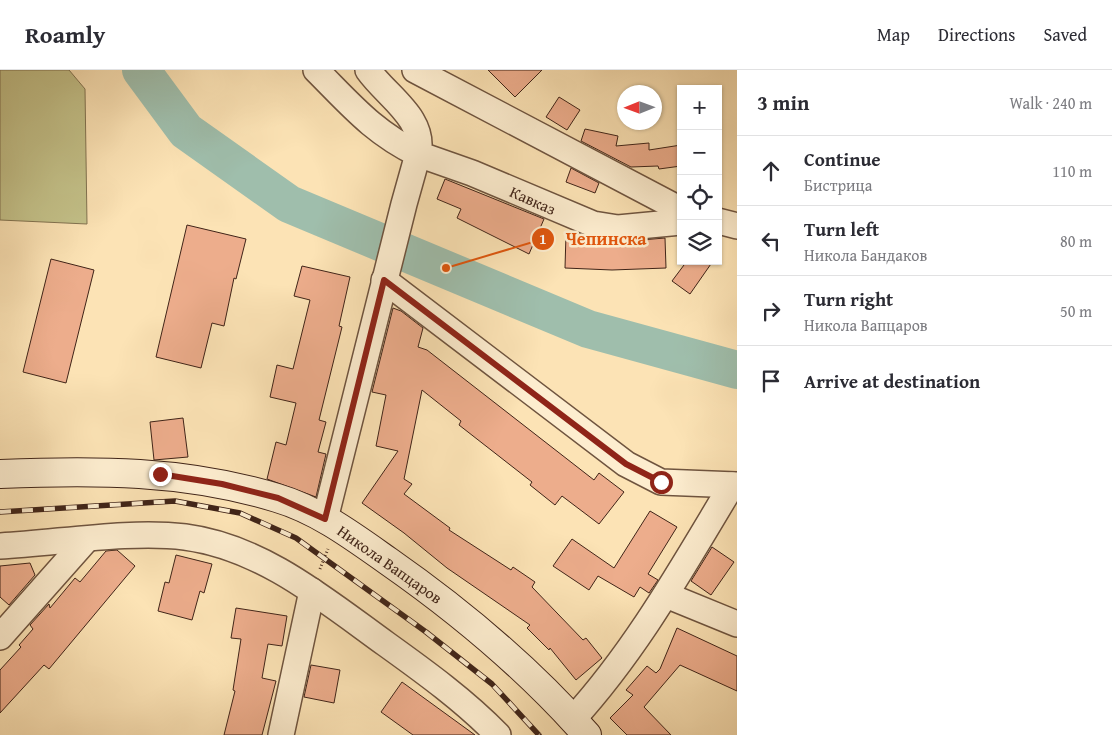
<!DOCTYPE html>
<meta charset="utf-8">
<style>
:root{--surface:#fff;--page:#f7f7f7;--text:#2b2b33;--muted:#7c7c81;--line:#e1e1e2}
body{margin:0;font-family:"Gentium Book Plus",serif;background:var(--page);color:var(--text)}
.controls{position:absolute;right:15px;top:15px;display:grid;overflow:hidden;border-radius:0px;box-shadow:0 1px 4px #0004}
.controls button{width:45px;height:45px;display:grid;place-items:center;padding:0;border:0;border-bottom:1px solid var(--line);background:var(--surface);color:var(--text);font:25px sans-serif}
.compass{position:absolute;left:617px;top:15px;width:45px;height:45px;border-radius:50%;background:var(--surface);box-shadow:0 1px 4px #0004;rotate:269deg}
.stop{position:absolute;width:15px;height:15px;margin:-11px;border:4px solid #8f2418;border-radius:50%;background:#fff}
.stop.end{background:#8f2418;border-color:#fff;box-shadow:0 1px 5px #0008}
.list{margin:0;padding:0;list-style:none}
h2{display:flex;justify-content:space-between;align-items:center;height:65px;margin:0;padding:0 20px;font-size:21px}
h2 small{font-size:16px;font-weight:400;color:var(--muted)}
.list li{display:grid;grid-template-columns:32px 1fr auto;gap:15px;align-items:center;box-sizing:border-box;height:70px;padding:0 20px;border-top:1px solid var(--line)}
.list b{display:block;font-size:19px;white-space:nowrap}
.list p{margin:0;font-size:16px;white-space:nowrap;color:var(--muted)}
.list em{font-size:16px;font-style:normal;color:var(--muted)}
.icon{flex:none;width:28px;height:28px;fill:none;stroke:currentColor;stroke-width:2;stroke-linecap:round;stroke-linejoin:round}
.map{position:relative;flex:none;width:737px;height:665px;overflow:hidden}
header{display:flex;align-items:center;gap:30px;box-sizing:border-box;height:70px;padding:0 25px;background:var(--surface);border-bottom:1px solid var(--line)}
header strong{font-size:24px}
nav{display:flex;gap:28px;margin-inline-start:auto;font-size:18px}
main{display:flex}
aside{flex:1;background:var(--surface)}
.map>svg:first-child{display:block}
.green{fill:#c4c28a;stroke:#827351}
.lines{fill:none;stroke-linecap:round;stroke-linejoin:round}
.river{stroke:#9fbeac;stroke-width:38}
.building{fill:#edad8c;stroke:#402418}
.street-casing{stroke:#6f543f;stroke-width:28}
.secondary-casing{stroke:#402418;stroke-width:30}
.path{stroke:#402418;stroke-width:3;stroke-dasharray:1 2.5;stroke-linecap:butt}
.street{stroke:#fdedcf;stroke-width:25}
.secondary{stroke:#fdedcf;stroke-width:28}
.rail-casing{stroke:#402418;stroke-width:5.5}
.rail{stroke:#fdedcf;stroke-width:4;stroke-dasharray:11;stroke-linecap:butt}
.route{stroke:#8f2418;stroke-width:6}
.labels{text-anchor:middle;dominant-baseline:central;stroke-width:5;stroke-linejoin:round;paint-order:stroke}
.street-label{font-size:16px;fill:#402418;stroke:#fdedcf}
.leader{fill:none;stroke:#e0560d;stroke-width:2}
.callout-dot{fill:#e0560d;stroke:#fdedcf;stroke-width:2}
.mark-label{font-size:15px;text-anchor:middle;font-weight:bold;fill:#fff}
.callout-label{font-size:18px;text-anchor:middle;font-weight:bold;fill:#e0560d;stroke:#fdedcf;stroke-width:5;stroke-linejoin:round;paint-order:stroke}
</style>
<header>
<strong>Roamly</strong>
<nav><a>Map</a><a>Directions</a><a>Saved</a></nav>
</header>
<main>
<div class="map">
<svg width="737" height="665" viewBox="0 0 737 665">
<rect width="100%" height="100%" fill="#fce3b5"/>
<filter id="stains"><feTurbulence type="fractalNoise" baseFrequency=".004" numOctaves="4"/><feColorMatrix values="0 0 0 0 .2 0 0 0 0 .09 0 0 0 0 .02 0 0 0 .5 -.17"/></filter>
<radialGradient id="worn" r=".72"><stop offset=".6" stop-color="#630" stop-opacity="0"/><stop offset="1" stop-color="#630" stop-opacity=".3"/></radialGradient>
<path class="green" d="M0,0H69L85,19L87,154L0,150Z"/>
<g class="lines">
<path class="river" d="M141,0L186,61L289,134L588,259L737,300"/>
</g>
<g class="building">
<path d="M488,0H542L515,27Z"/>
<path d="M559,27L580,40L567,60L546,47Z"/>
<path d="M585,59L618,66L616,76L649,73V80L681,75V96L659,99L658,96L631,97L581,71Z"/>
<path d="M571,98L599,113L595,123L566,112Z"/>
<path d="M445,109L544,149L529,184L457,148L461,139L437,129Z"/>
<path d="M187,155L246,169L236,209L234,208L224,256L212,253L201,298L156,287Z"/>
<path d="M566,164L581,165L616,172L665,168L666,198L612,200L565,198Z"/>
<path d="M51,189L94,200L66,313L23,302Z"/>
<path d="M687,191H713L690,224L672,211Z"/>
<path d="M302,196L350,207L339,256L342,257L319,350L326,352L318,382L326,384L316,427L267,409L276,372L286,375L296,333L270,327L277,295L293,299L310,230L294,226Z"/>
<path d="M393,238L401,241L423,258L418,277L427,280L594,410L599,403L624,422L599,454L562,426L555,435L530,415L532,412L459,355L461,351L422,320L404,409L412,414L404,424L450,458L449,460L511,500L513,497L535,512L532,517L583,570L586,568L602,588L576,610L550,578L549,580L527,558L530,555L447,498L404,463L362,433L398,381L376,376L386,325L372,322Z"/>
<path d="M183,348L188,387L154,390L150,352Z"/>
<path d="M650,441L677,457L648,504L658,510L649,523L640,517L634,527L598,506L589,520L553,496L572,469L614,498Z"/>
<path d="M712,477L734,492L711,525L691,511Z"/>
<path d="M117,480L135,496L49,599L44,595L0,643V600L21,577L19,575L33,559L30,555L49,534L50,538L75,508L80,512L106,481Z"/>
<path d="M176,485L212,494L204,523L200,521L192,550L158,541L165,512L169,513Z"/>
<path d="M30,493L35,505L9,535L0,527V496Z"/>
<path d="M236,538L287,546L282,576L268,574L262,608L276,611L262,665H224L235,621L233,620L241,569L231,568Z"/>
<path d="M677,558L737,586V621L680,595L644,637L671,665H627L610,648L633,625L626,620L647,596L656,603L660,599Z"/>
<path d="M311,595L340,600L334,633L304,627Z"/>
<path d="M402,612L475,665H413L381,642Z"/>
</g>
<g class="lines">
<defs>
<g id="street">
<path d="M316,0C351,35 373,62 418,84L404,134L325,449"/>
<path d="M368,0C387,27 426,48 418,84L472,103L593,154L618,158L681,152"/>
<path d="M415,0L681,140"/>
<path d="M718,151L737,156"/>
<path d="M384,210L626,394L661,412L737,415"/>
<path d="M0,476C58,473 129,460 185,467C262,477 325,530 386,574C425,602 465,631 498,665"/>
<path d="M666,525L737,554"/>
<path d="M0,567L86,470"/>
<path d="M573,649C637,579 683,496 732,415"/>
<path d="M281,665L312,521"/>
</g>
<path id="secondary" d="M0,404C94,400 186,400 277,428C318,440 354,467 388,491C461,542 528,598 587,665"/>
</defs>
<use href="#street" class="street-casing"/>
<use href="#secondary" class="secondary-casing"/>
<path class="path" d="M320,499L328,479"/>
<use href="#street" class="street"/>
<use href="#secondary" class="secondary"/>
<defs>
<path id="rail" d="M0,442L175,431L240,443L296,468L426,562L492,614L539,665"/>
</defs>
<use href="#rail" class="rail-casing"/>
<use href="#rail" class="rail"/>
</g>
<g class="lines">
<path class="route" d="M160,404L222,414L278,428L325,449L384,210L626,394L661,412"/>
</g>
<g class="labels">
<g class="street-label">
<text transform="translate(533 130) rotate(24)">Кавказ</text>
<text transform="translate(390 494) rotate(35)">Никола Вапцаров</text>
</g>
</g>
<path class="leader" d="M446 198L543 169"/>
<g class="callout-dot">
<circle cx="446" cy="198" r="5"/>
<circle cx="543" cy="169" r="12"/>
</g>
<g class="mark-label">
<text x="543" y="174">1</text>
</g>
<g class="callout-label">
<text x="606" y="175">Чепинска</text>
</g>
<rect width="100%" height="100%" filter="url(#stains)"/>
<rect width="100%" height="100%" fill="url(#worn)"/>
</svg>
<div class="controls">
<button>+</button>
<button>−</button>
<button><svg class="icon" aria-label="locate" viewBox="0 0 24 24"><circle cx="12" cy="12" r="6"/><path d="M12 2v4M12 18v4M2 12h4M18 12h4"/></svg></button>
<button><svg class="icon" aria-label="layers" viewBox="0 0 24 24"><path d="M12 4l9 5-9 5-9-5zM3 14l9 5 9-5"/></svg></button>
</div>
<svg class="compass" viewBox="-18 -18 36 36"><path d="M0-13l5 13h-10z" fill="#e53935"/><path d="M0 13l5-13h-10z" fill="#7c7c81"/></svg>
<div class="stop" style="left:661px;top:412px"></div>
<div class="stop end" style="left:160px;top:404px"></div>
</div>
<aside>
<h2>3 min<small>Walk · 240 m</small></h2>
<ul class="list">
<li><svg class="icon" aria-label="ahead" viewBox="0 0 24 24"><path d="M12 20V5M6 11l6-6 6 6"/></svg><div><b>Continue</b><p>Бистрица</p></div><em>110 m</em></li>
<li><svg class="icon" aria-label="left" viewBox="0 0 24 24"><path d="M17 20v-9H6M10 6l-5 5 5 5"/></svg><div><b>Turn left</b><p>Никола Бандаков</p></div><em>80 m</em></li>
<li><svg class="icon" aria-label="right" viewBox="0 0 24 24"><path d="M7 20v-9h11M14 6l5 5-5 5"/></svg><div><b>Turn right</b><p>Никола Вапцаров</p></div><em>50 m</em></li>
<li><svg class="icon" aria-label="arrive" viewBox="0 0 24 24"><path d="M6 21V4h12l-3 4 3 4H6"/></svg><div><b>Arrive at destination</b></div></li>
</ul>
</aside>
</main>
